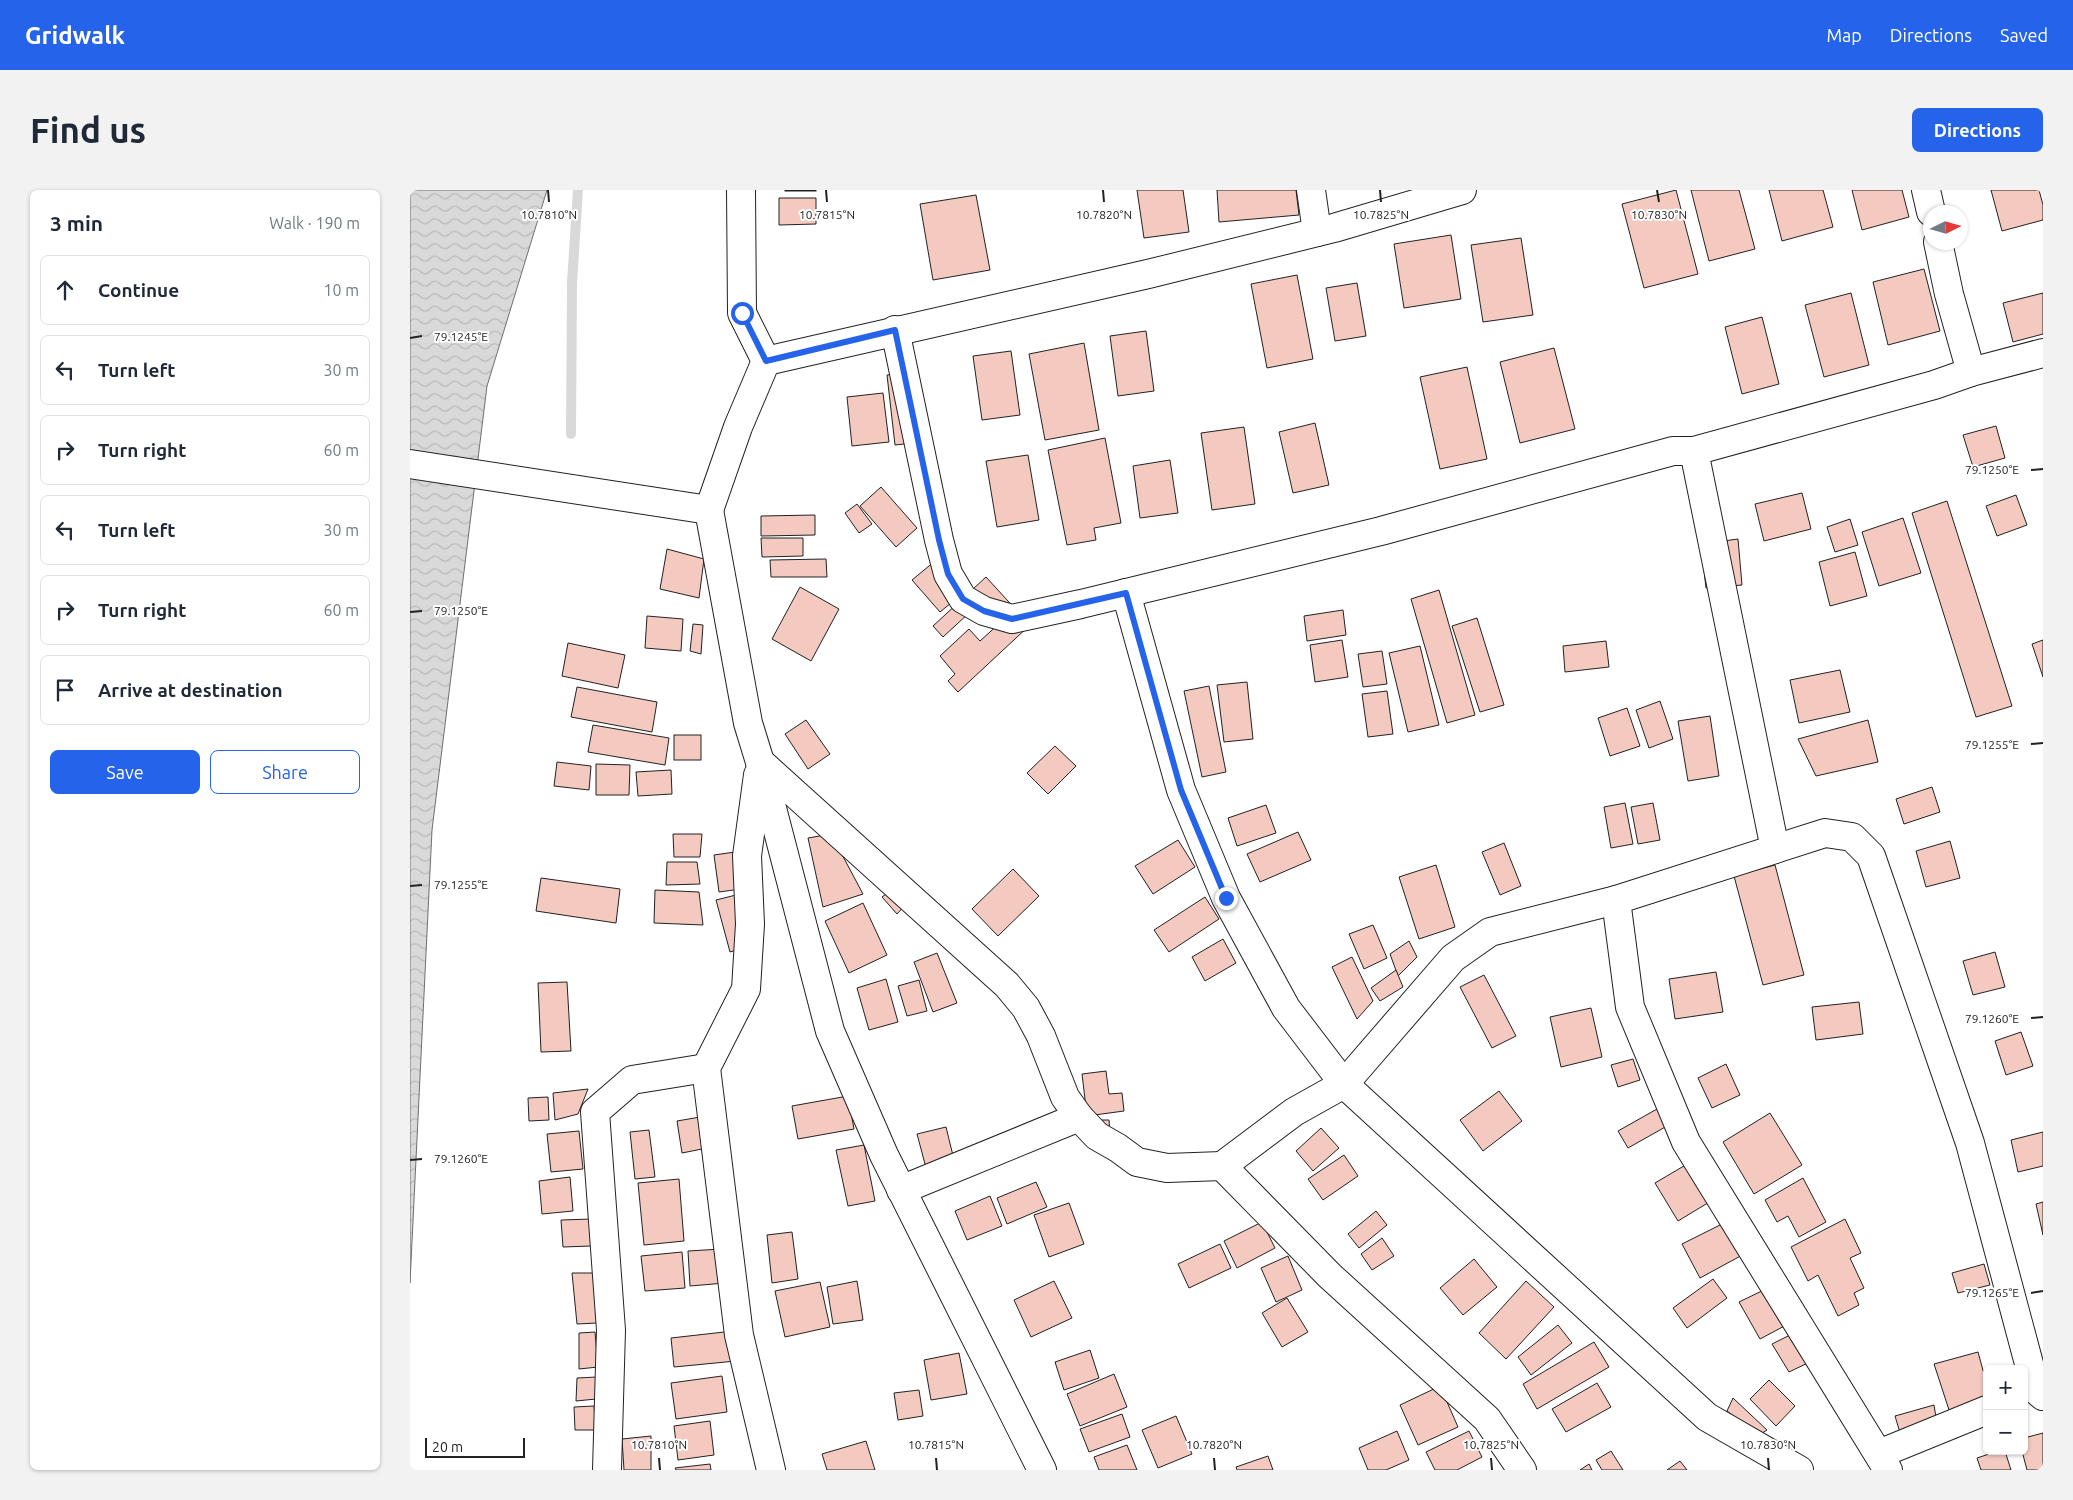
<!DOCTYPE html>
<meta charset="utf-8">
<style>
:root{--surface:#fff;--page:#f2f2f3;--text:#1f2937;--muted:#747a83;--line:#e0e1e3;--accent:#2563eb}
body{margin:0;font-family:Ubuntu,sans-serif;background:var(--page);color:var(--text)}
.controls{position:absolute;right:15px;bottom:15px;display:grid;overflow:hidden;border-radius:8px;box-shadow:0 1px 4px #0004}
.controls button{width:45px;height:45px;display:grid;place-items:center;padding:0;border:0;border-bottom:1px solid var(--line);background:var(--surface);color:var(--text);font:25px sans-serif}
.compass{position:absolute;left:1513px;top:15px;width:45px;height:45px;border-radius:50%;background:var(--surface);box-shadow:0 1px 4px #0004;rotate:85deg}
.scale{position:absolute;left:15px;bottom:12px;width:100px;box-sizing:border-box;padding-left:5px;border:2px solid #222;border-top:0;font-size:14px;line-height:18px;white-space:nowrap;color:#222;-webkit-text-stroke:4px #fff;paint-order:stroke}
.stop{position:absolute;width:15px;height:15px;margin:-11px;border:4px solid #2563eb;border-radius:50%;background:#fff}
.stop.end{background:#2563eb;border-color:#fff;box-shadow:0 1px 5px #0008}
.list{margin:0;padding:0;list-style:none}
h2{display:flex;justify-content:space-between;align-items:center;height:65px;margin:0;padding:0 20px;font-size:21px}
h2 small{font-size:16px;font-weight:400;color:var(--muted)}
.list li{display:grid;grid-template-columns:32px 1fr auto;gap:15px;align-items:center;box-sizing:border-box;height:70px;margin:0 10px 10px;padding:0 10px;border:1px solid var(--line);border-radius:8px}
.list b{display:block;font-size:19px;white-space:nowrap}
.list em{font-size:16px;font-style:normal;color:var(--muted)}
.actions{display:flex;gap:10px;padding:15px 20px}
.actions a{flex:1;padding:11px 0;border:1px solid var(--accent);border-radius:8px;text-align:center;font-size:18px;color:var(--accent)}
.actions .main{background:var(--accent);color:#fff}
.icon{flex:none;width:28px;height:28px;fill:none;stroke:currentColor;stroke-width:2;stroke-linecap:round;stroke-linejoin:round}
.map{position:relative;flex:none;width:1633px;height:1280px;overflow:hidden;border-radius:8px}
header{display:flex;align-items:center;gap:30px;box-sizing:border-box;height:70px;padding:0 25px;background:var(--accent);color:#fff}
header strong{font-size:24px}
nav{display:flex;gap:28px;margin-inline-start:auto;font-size:18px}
.intro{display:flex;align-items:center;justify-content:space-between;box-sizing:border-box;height:120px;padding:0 30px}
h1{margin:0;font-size:35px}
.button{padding:12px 22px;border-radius:8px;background:var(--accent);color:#fff;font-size:18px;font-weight:700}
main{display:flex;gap:30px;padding:0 30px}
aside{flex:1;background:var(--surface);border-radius:8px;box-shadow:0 1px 4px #0004}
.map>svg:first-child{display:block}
.water{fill:url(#water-waves);stroke:#6f6f6f}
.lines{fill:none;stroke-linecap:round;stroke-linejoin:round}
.stream{stroke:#d9d9d9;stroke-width:10}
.building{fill:#f3c9c0;stroke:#222}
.minor-casing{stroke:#222;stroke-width:30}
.minor{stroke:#fff;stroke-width:28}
.route{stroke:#2563eb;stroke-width:6}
.ticks{fill:none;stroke:#222;stroke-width:2}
.ticks-label{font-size:12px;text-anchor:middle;fill:#222;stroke:#fff;stroke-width:4;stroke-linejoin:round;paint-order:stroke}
</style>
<header>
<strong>Gridwalk</strong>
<nav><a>Map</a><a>Directions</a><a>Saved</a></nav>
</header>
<div class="intro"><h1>Find us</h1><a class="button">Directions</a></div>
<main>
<aside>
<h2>3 min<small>Walk · 190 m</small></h2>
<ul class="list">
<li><svg class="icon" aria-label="ahead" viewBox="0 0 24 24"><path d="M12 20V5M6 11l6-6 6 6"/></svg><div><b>Continue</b></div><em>10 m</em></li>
<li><svg class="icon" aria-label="left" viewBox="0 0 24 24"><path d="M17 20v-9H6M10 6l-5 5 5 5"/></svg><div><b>Turn left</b></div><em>30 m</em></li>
<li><svg class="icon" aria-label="right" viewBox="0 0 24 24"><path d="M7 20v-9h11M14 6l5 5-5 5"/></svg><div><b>Turn right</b></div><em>60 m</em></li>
<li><svg class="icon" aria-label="left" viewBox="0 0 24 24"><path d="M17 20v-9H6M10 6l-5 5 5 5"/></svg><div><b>Turn left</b></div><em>30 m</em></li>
<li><svg class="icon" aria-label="right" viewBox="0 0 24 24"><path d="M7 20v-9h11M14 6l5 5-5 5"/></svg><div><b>Turn right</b></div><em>60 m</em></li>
<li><svg class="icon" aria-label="arrive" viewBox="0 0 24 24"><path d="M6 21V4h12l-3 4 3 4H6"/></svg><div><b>Arrive at destination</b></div></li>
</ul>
<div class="actions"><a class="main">Save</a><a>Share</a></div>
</aside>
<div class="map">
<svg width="1633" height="1280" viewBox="0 0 1633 1280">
<defs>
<pattern id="water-waves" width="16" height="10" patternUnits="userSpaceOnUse" patternTransform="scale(1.25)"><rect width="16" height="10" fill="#d9d9d9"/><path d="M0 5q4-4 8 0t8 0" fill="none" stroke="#bababa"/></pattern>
</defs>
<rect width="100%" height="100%" fill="#fff"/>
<path class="water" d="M0,0H137L77,196L22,640L0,1093Z"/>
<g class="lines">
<path class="stream" d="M161,244L162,93L168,0"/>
</g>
<g class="building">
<rect x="375" y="0" width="31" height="1"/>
<path d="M727,0H773L779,42L734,48Z"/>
<path d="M807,0H886L889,25L809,32Z"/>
<path d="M1266,0L1288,84L1234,98L1212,14Z"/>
<path d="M1281,0H1329L1345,59L1299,71Z"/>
<path d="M1359,0H1413L1423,37L1372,51Z"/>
<path d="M1442,0H1492L1499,27L1452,40Z"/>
<path d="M1581,0H1629L1633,15V30L1592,41Z"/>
<path d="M566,5L580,80L523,90L510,14Z"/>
<path d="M369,8H406V34L369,35Z"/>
<path d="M1041,45L1051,109L994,118L984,54Z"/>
<path d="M1111,48L1123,125L1073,132L1061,55Z"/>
<path d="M1514,79L1530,141L1478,155L1463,92Z"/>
<path d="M887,85L903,169L857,178L841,94Z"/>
<path d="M947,93L956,146L925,151L916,98Z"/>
<path d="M1441,103L1459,175L1414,187L1395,115Z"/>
<path d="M1633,103V144L1603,152L1593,113Z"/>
<path d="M1352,127L1369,194L1332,204L1315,137Z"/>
<path d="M736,141L744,201L708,206L700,146Z"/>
<path d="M674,153L689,240L635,250L619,164Z"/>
<path d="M1144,158L1165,239L1110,253L1090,172Z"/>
<path d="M601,161L610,225L572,230L563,166Z"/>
<path d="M1057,177L1077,269L1030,279L1010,187Z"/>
<path d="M504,182L512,252L485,255L477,185Z"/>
<path d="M473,203L479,252L442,256L437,207Z"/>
<path d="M905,233L919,295L883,303L869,242Z"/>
<path d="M1586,236L1595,268L1563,277L1553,245Z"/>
<path d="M834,237L845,314L802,320L791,243Z"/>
<path d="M695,248L711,333L684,338L686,350L657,355L638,260Z"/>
<path d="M618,265L629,330L587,337L576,271Z"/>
<path d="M760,270L768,323L730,328L723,276Z"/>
<path d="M471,297L507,338L486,357L450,316Z"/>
<path d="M1392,303L1401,339L1354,351L1345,314Z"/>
<path d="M1606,305L1617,335L1587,346L1576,316Z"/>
<path d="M1537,311L1602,516L1566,527L1502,323Z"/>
<path d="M447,314L462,334L449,343L435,323Z"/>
<path d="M405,325V345L351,346V326Z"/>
<path d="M1493,328L1511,383L1469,396L1452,342Z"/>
<path d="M1440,329L1448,355L1425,362L1417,337Z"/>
<path d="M351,348H393V366L352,367Z"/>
<path d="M1328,349L1332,395L1296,398L1291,354Z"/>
<path d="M257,359L294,369L289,408L250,399Z"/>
<path d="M1445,362L1457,406L1420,416L1409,372Z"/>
<path d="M416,369L417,387H361L360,370Z"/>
<path d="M525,371L552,404L530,422L502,390Z"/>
<path d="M576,387L620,435L548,502L538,491L545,484L530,466L559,439L570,451L591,432L572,411L533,447L523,436Z"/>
<path d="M390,397L429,419L401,471L362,449Z"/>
<path d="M1029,400L1065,525L1037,533L1001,409Z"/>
<path d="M933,420L936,445L897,451L894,426Z"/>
<path d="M237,426L273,429L271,461L235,458Z"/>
<path d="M1067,428L1094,515L1070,522L1042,436Z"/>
<path d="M283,434L293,435L291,464L280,461Z"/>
<path d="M932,450L938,487L905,492L900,455Z"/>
<path d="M1633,450V487L1622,454Z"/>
<path d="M1196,451L1199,477L1155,482L1153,456Z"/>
<path d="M158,453L215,465L208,498L152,486Z"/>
<path d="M1010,456L1029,535L998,542L979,463Z"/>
<path d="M972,461L977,494L953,497L948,464Z"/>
<path d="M1430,480L1440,522L1389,533L1380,490Z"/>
<path d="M837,492L843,549L814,552L807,495Z"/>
<path d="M799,496L816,582L792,587L774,501Z"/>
<path d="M167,497L247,512L242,542L161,527Z"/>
<path d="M977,501L983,544L958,547L952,504Z"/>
<path d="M1250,511L1263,549L1239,558L1226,520Z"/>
<path d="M1217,518L1230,556L1200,566L1188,528Z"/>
<path d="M1300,526L1309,586L1278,591L1268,531Z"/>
<path d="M396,530L420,564L398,579L375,544Z"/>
<path d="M1458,530L1468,572L1406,586L1388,549Z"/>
<path d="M183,535L259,548L255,575L178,562Z"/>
<rect x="264" y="545" width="27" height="25"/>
<path d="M645,556L666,576L638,604L617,583Z"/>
<path d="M147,572L181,576L179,600L144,596Z"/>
<path d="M186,574L220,575L219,605H186Z"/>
<path d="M261,580L262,604L228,606L226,582Z"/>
<path d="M1522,597L1530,622L1494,634L1486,609Z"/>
<path d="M1215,613L1223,654L1201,658L1194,617Z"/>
<path d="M1243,613L1250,650L1228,654L1221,617Z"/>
<path d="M856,615L866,643L827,656L818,628Z"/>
<path d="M888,642L901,670L850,692L837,664Z"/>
<path d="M263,644H292L290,667H264Z"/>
<path d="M421,644L453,704L413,717L398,648Z"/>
<path d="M768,650L785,677L743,704L725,676Z"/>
<path d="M1540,651L1550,688L1516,697L1506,661Z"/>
<path d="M1094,653L1111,696L1090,705L1072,662Z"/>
<path d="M325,662L331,699L309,702L304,665Z"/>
<path d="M257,672H287L290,694L256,695Z"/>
<path d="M1026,675L1045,737L1009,749L989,687Z"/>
<path d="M1365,675L1394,785L1353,795L1324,686Z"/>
<path d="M603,679L629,706L588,746L562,719Z"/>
<path d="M131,688L210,699L206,733L126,721Z"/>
<path d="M483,699L497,713L487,724L472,707Z"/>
<path d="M245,700L289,702L293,735L244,733Z"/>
<path d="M330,704L343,755L320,762L306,710Z"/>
<path d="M795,707L809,729L759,762L744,740Z"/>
<path d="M453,713L477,765L439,783L415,731Z"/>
<path d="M963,735L977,768L954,779L939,744Z"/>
<path d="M813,749L826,773L795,791L782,767Z"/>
<path d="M999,751L1007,767L988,786L980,764Z"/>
<path d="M1585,762L1595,797L1563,805L1553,771Z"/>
<path d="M527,763L547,813L523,822L504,772Z"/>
<path d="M942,767L963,811L947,829L922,777Z"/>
<path d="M986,780L993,797L970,811L961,798Z"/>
<path d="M1306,782L1313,822L1265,829L1259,789Z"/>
<path d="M1074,785L1106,846L1082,858L1050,797Z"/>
<path d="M476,789L488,832L459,840L447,798Z"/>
<path d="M509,790L517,821L497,826L488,796Z"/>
<path d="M157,792L161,861L131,862L128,793Z"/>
<path d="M1449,812L1453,844L1406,850L1402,817Z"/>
<path d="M1181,818L1192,867L1151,877L1140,827Z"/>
<path d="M1611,842L1623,876L1596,885L1585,851Z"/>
<path d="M1223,869L1230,890L1208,897L1201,875Z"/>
<path d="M1316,874L1330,905L1302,918L1288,888Z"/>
<path d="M696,881L699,904L712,903L714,921L677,926L672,884Z"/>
<path d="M178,899L168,924L145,930L143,903Z"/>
<path d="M1089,901L1112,931L1073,961L1050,930Z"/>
<path d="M438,906L444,939L388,949L382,916Z"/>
<path d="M138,907L139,930L119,931L118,908Z"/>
<path d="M1247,919L1257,936L1218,958L1208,941Z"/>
<path d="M1360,923L1392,975L1344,1004L1313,952Z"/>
<path d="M296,926L302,957L272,963L267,931Z"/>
<path d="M689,930H699L700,943Z"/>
<path d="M536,937L547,982L519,989L507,944Z"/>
<path d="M911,938L929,958L903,981L886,961Z"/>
<path d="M239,940L245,987L225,989L220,942Z"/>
<path d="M169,941L173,979L141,982L137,944Z"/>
<path d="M1633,942V976L1608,982L1601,950Z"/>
<path d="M454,955L465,1011L438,1016L426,960Z"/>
<path d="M934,965L948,986L913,1010L898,989Z"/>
<path d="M1284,970L1306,1008L1268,1031L1245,993Z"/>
<path d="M160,987L163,1021L132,1024L129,991Z"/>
<path d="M1393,988L1416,1032L1389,1047L1378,1026L1367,1032L1355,1010Z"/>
<path d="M269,989L274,1051L234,1055L228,993Z"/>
<path d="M626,992L637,1017L597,1034L587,1008Z"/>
<path d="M580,1006L592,1036L557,1050L545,1021Z"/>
<path d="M1633,1012V1045L1626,1014Z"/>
<path d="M659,1013L674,1054L639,1067L624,1025Z"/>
<path d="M966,1021L977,1035L949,1058L938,1044Z"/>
<path d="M182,1029L181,1056L153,1057L151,1030Z"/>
<path d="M1435,1029L1451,1063L1440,1068L1454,1098L1444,1103L1449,1115L1428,1126L1408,1085L1398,1091L1381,1057Z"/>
<path d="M1318,1031L1336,1063L1290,1088L1272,1054Z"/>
<path d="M852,1032L865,1058L827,1078L814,1051Z"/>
<path d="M382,1042L388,1089L362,1093L357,1045Z"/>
<path d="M972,1048L984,1066L962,1080L951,1064Z"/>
<path d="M810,1054L821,1078L779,1098L768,1074Z"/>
<path d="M312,1059L315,1093L280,1096L278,1061Z"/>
<path d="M272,1062L275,1098L235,1101L231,1066Z"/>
<path d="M878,1066L892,1100L866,1112L851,1078Z"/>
<path d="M1064,1069L1087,1097L1053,1125L1030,1098Z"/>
<path d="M1574,1074L1580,1095L1548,1103L1542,1083Z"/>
<path d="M162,1083H184L187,1133L167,1134Z"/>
<path d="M1303,1089L1317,1108L1277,1138L1263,1118Z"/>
<path d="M447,1091L453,1130L423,1134L417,1097Z"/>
<path d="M644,1091L662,1128L621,1147L604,1110Z"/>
<path d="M1116,1091L1144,1117L1096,1169L1069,1143Z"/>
<path d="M410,1092L420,1137L375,1147L365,1101Z"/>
<path d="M1360,1097L1380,1133L1350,1149L1329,1112Z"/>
<path d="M877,1108L898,1142L872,1157L852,1123Z"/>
<path d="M1148,1135L1162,1153L1121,1185L1108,1167Z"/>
<path d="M323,1141L326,1171L264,1177L261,1148Z"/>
<path d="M185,1142L188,1177L169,1179V1143Z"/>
<path d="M1386,1142L1404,1170L1379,1182L1362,1154Z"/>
<path d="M1184,1152L1199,1177L1127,1219L1113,1194Z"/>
<path d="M680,1160L689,1188L654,1200L645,1172Z"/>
<path d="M1568,1162L1577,1195V1207L1540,1223L1524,1174Z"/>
<path d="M549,1163L557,1204L521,1210L514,1170Z"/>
<path d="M704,1184L717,1217L670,1236L657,1204Z"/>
<path d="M312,1186L317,1222L266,1229L261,1193Z"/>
<path d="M187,1187L186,1209L166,1211L167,1188Z"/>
<path d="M1359,1190L1385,1216L1366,1236L1340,1209Z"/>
<path d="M1187,1193L1201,1217L1156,1242L1142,1219Z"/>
<path d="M1030,1196L1048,1237L1008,1255L990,1215Z"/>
<path d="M509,1200L513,1226L488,1230L484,1203Z"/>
<path d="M1323,1208L1357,1240L1349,1245L1317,1221Z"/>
<path d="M1524,1215L1527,1234L1491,1246L1485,1226Z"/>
<path d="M184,1216L186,1240H165L164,1217Z"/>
<path d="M712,1224L720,1247L679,1262L670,1239Z"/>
<path d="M766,1226L782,1264L748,1278L732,1240Z"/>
<path d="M300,1231L304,1265L268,1270L264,1236Z"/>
<path d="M987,1241L999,1270L976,1280H958L949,1258Z"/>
<path d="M1059,1241L1072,1267L1047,1280H1025L1016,1262Z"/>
<path d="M1633,1243V1280H1617L1612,1261H1614V1248Z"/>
<path d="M241,1246V1280H214L212,1249Z"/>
<path d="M456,1251L465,1280H417L412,1264Z"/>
<path d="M717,1255L727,1280H689L684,1267Z"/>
<path d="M1201,1261L1213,1280H1192L1186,1270Z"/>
<path d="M1588,1261H1595L1601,1280H1571L1567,1268Z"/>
<path d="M858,1266L863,1280H827L826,1277Z"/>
<path d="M1270,1271L1277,1280H1257Z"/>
<path d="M300,1274L301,1280H266L265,1278Z"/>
<path d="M1179,1274L1182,1280H1170Z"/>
</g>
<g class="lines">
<defs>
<g id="minor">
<path d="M331,0L332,123L356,171"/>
<path d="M901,0L907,42"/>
<path d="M1516,0L1521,22"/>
<path d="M1528,52L1539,104L1561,182"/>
<path d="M485,140L529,350L538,384L553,409L574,421L602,429L671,414L971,341L1263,261H1284L1524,195L1561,182L1633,163"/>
<path d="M1284,261L1365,659"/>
<path d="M0,274L299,320L328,237L356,171L738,84L924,38L1052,0"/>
<path d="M299,320L338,533L350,572L420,841L474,965L632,1280"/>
<path d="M716,403L771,600L816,708L876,818L934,894L1297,1227L1389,1280"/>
<path d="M350,572L597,795L616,818L631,846L655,907L669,927L687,946L708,958L727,972L757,978L812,976"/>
<path d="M348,585L337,666L340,734L336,799L296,878L329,1145L361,1280"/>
<path d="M491,1000L669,927"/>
<path d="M1469,1264L1577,1220"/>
<path d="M197,1280L201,1140L185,922L222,890L296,878"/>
<path d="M1112,1280L1077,1229L920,1086L812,976L884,922L934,894L1043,768L1080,742L1206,710"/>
<path d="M1478,1280L1276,952L1220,817L1206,710L1415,643L1442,647L1461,666L1560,953L1626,1200L1633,1206"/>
</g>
</defs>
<use href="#minor" class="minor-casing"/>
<use href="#minor" class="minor"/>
</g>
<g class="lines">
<path class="route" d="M332,123L356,171L485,140L529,350L538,384L553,409L574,421L602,429L716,403L771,600L816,708"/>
</g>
<path class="ticks" d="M138,0L139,12M416,0L417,12M693,0L694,12M970,0L971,12M1247,0L1249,12M0,148L12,146M1621,280L1633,279M0,422L12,421M1621,554L1633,553M0,696L12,695M1621,828L1633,827M0,970L12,969M1621,1103L1633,1101M249,1268L250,1280M526,1268L527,1280M804,1268L805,1280M1081,1268L1082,1280M1358,1268L1359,1280"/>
<g class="ticks-label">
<text x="139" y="29">10.7810°N</text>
<text x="417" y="29">10.7815°N</text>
<text x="694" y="29">10.7820°N</text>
<text x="971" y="29">10.7825°N</text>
<text x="1249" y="29">10.7830°N</text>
<text x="51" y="151">79.1245°E</text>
<text x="1582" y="284">79.1250°E</text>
<text x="51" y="425">79.1250°E</text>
<text x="1582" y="559">79.1255°E</text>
<text x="51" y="699">79.1255°E</text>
<text x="1582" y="833">79.1260°E</text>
<text x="51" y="973">79.1260°E</text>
<text x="1582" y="1107">79.1265°E</text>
<text x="249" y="1259">10.7810°N</text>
<text x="526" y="1259">10.7815°N</text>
<text x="804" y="1259">10.7820°N</text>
<text x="1081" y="1259">10.7825°N</text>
<text x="1358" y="1259">10.7830°N</text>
</g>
</svg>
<div class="controls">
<button>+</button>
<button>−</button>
</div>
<svg class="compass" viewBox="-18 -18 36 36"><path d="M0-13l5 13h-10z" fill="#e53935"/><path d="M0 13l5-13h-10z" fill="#747a83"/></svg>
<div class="scale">20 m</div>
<div class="stop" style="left:332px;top:123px"></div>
<div class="stop end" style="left:816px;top:708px"></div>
</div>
</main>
